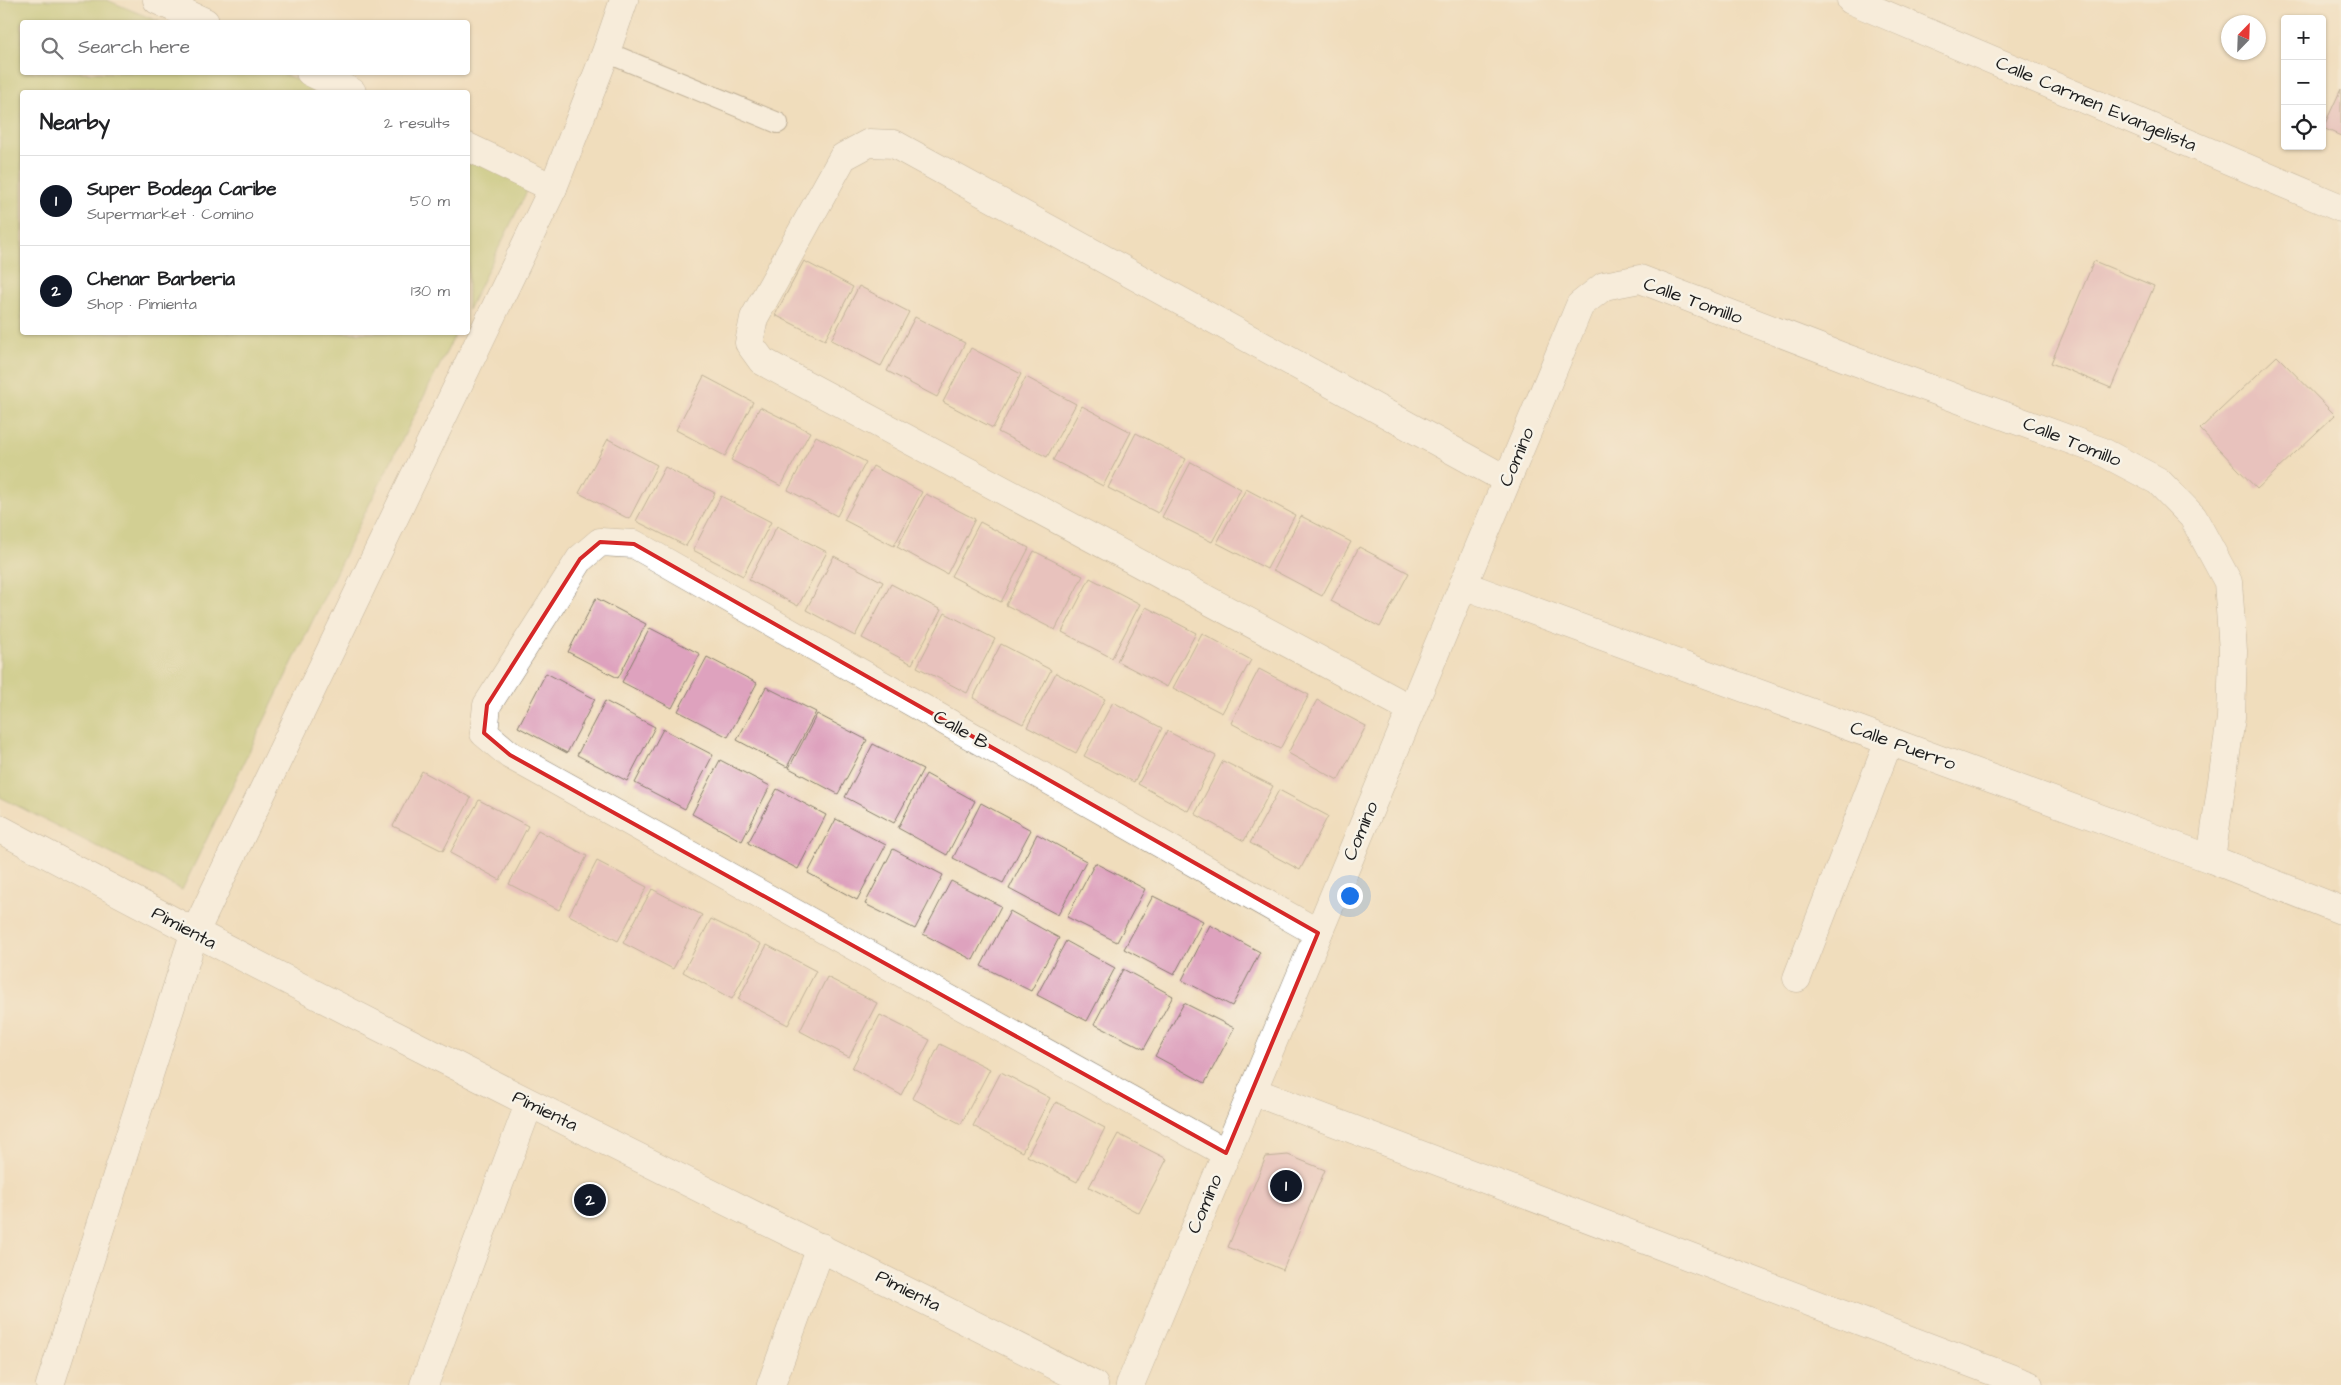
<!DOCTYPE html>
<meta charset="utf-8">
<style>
:root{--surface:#fff;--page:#f6f6f6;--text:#202124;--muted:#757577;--line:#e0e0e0;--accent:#111827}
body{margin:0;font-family:"Architects Daughter",sans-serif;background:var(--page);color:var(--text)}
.controls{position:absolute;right:15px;top:15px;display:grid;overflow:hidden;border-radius:5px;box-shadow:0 1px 4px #0004}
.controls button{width:45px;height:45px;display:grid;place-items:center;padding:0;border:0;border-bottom:1px solid var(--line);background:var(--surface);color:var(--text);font:25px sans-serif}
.compass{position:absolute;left:2221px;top:15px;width:45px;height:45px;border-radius:50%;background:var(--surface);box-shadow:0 1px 4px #0004;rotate:23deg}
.you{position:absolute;left:1349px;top:895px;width:18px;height:18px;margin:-12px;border:4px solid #fff;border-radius:50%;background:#1a73e8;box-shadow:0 0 0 8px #1a73e833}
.badge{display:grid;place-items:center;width:32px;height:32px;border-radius:50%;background:var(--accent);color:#fff;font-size:16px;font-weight:700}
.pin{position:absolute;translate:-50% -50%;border:2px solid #fff;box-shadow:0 1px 5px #0006}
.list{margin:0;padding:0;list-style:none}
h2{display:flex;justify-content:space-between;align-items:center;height:65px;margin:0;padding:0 20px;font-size:21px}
h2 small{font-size:16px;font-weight:400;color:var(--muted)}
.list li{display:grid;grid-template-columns:32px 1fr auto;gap:15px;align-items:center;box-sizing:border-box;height:90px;padding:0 20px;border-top:1px solid var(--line)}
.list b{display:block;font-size:19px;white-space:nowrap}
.list p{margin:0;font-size:16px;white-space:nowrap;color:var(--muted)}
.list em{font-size:16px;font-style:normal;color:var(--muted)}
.icon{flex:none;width:28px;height:28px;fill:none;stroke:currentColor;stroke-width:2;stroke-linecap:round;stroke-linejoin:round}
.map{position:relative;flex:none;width:2341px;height:1385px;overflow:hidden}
.search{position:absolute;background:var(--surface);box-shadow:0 1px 4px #0004;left:20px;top:20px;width:450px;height:55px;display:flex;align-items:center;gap:12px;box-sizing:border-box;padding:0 18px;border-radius:5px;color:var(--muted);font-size:19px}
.panel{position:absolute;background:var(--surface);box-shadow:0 1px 4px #0004;left:20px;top:90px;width:450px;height:245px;border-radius:5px}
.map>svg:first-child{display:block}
.green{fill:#aebf63;stroke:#656e40}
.building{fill:#dea2be}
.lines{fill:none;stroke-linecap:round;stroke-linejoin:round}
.lane-casing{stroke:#867c6c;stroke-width:22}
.street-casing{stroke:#867c6c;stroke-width:29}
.lane{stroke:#fff;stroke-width:20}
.street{stroke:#fff;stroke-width:28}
.marked{fill:none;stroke:#d62828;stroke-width:4;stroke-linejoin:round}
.labels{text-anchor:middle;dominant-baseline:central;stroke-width:5;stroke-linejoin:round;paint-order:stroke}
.street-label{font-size:19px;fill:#1c1c1c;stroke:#f7f3e8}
</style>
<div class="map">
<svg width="2341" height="1385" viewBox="0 0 2341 1385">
<rect width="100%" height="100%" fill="#f7f3e8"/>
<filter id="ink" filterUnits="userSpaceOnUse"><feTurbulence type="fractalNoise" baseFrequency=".02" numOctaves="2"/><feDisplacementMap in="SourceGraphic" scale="10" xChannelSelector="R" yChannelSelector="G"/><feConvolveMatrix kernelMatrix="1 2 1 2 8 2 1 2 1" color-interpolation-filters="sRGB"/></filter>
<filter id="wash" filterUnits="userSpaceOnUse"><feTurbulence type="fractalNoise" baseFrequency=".0096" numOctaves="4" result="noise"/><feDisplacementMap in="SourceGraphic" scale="20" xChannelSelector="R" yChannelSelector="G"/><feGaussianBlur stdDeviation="1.12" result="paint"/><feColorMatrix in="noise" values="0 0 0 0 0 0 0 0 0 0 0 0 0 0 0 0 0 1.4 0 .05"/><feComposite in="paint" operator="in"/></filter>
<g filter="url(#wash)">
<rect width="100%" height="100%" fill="#f0ddbc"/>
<g class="green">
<path d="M0,0H107L160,22H22V72L280,73L328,92H22V332L456,333L360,523L182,890L0,797Z"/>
<path d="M468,151L533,179L468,310Z"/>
</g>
<g id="blocks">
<g class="building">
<path d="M2341,89V136L2323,128Z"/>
<path d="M804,261L853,287L825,340L775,315Z"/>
<path d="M2094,261L2154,286L2111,388L2051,363Z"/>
<path d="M859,286L909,312L881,366L831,340Z"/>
<path d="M915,317L965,343L937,397L887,371Z"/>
<path d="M971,348L1021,374L993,428L943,402Z"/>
<path d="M2277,356L2335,415L2257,489L2200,429Z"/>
<path d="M704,376L753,402L725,456L676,430Z"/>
<path d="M1026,377L1076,404L1047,457L998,432Z"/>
<path d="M1082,406L1131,432L1103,486L1053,460Z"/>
<path d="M760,407L810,432L781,486L731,460Z"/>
<path d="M1136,433L1186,459L1158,513L1108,488Z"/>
<path d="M816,436L866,462L837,516L788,490Z"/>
<path d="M608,439L657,465L629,519L579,493Z"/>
<path d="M1191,462L1241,489L1212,542L1162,517Z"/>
<path d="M873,466L922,492L894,546L844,520Z"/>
<path d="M665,467L715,493L686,546L636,521Z"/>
<path d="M1246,489L1295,515L1267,569L1217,543Z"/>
<path d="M926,494L975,519L947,574L897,547Z"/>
<path d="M721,496L771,522L743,576L693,550Z"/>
<path d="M1301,516L1351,542L1322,596L1273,570Z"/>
<path d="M980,522L1029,548L1001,602L951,576Z"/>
<path d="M777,526L827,552L798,606L749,580Z"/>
<path d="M1359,547L1409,573L1380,627L1331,601Z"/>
<path d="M1034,551L1083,576L1055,630L1006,605Z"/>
<path d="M834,556L883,582L855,636L806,610Z"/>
<path d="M1090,578L1140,604L1112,658L1062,632Z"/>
<path d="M891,584L941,610L912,664L862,638Z"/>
<path d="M596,598L646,624L618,678L568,652Z"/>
<path d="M1146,607L1196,633L1167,687L1117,661Z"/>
<path d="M945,613L995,639L967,693L917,667Z"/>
<path d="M650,628L700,654L672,708L622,682Z"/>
<path d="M1202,633L1251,660L1222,713L1173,688Z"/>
<path d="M1001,644L1051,670L1023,724L973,698Z"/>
<path d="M707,657L757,683L728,737L678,711Z"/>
<path d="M1259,669L1309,695L1280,749L1231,723Z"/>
<path d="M546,673L595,699L567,753L518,727Z"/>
<path d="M1056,673L1105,699L1076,753L1027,727Z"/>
<path d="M766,687L816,712L787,767L737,740Z"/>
<path d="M1317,700L1366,726L1338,780L1288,753Z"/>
<path d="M605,701L655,727L627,781L577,755Z"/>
<path d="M1113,702L1162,728L1134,782L1084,756Z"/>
<path d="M817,714L867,740L838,794L789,768Z"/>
<path d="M663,729L713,755L685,809L635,783Z"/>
<path d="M1167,731L1216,756L1188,811L1138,784Z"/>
<path d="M873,744L923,769L894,823L845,797Z"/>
<path d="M720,760L770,786L742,841L692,814Z"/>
<path d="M1223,761L1273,786L1244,841L1195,814Z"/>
<path d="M422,771L471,798L443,851L393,826Z"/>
<path d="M926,774L975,801L947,855L898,828Z"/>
<path d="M777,789L826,815L798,869L748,843Z"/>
<path d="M1279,790L1328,816L1300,870L1250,843Z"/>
<path d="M479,800L528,826L500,880L450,853Z"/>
<path d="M981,803L1031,830L1003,883L953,858Z"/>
<path d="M836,819L886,845L857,900L808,873Z"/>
<path d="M538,830L587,856L559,910L509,884Z"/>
<path d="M1037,834L1086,861L1058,915L1009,889Z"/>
<path d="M893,849L943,875L915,929L865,904Z"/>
<path d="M597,861L647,887L618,941L569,915Z"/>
<path d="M1095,863L1145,889L1117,942L1067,917Z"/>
<path d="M951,881L1001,906L973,960L923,934Z"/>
<path d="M652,889L702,915L673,969L623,943Z"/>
<path d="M1153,896L1203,921L1174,975L1124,949Z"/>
<path d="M1010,911L1059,938L1031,991L981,966Z"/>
<path d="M711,919L761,944L732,999L683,972Z"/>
<path d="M1210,925L1260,952L1232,1006L1182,980Z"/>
<path d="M1066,941L1115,968L1087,1021L1037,995Z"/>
<path d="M767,945L816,971L788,1025L738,999Z"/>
<path d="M1123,969L1173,996L1144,1049L1094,1024Z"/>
<path d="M827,977L877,1003L849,1057L800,1031Z"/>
<path d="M1184,1003L1234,1028L1205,1083L1155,1056Z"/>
<path d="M880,1015L930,1040L901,1095L852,1068Z"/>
<path d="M940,1044L990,1069L961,1124L912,1098Z"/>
<path d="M1001,1072L1050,1098L1022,1152L973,1126Z"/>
<path d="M1056,1102L1105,1128L1077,1182L1027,1156Z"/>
<path d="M1118,1134L1167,1159L1139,1213L1089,1187Z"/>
<path d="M1288,1155L1325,1170L1283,1270L1228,1247L1266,1157Z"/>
</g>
</g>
</g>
<g filter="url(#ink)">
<use href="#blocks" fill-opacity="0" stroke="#867c6c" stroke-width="1"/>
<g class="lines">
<defs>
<path id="lane" d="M606,52L778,123"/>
<g id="street">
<path d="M157,0L205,22"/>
<path d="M1851,0L2341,208"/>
<path d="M310,72L352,92"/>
<path d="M468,147L553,188"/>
<path d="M1463,585L2211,859L2341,910"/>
<path d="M1411,709L762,361L749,343L754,318L843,157L869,143L894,144L1507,480"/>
<path d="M0,829C360,1023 729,1201 1094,1385"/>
<path d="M1797,978L1889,741"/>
<path d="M1252,1091L2029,1385"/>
<path d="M1226,1153L510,755L484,733L487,705L580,559L600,542L634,544L1318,933"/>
<path d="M50,1385L194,934L553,188L606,52L624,0"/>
<path d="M424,1385L529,1104"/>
<path d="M771,1385L821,1247"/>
<path d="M1130,1385L1580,305L1604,286L1640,279L1846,358L2101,451L2158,481L2193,517L2228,582L2233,651L2231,718L2211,859"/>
</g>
</defs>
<use href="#lane" class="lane-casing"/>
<use href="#street" class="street-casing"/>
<use href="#lane" class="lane"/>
<use href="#street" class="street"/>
</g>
</g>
<path d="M0 0H2341V1385H0ZM600,542L634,544L1318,933L1226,1153L510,755L484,733L487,705L580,559Z" fill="#f0ddbc" fill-opacity=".55" fill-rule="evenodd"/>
<path class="marked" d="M600,542L634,544L1318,933L1226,1153L510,755L484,733L487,705L580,559Z"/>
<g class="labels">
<g class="street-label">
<text transform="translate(2096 104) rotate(23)">Calle Carmen Evangelista</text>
<text transform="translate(1693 301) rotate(20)">Calle Tomillo</text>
<text transform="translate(2072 442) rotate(22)">Calle Tomillo</text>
<text transform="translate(1517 457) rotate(-67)">Comino</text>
<text transform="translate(961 730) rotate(30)">Calle B</text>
<text transform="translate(1903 746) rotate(20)">Calle Puerro</text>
<text transform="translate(1361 831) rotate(-67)">Comino</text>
<text transform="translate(184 928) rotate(28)">Pimienta</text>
<text transform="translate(545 1111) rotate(26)">Pimienta</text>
<text transform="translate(1205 1204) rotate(-67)">Comino</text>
<text transform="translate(908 1291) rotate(27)">Pimienta</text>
</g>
</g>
</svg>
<div class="controls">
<button>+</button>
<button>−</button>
<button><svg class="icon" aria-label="locate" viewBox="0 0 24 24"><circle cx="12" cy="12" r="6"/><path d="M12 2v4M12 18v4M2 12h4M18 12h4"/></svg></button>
</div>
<svg class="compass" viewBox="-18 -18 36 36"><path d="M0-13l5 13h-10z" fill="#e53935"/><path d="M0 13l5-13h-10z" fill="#757577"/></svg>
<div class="you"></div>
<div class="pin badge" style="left:1286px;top:1186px">1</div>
<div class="pin badge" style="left:590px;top:1200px">2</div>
<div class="search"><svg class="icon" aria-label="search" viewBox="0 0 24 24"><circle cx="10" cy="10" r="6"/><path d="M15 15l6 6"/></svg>Search here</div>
<section class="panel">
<h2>Nearby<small>2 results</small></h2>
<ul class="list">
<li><span class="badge">1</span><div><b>Super Bodega Caribe</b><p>Supermarket · Comino</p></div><em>50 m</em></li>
<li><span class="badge">2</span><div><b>Chenar Barberia</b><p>Shop · Pimienta</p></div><em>130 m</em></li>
</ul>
</section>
</div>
